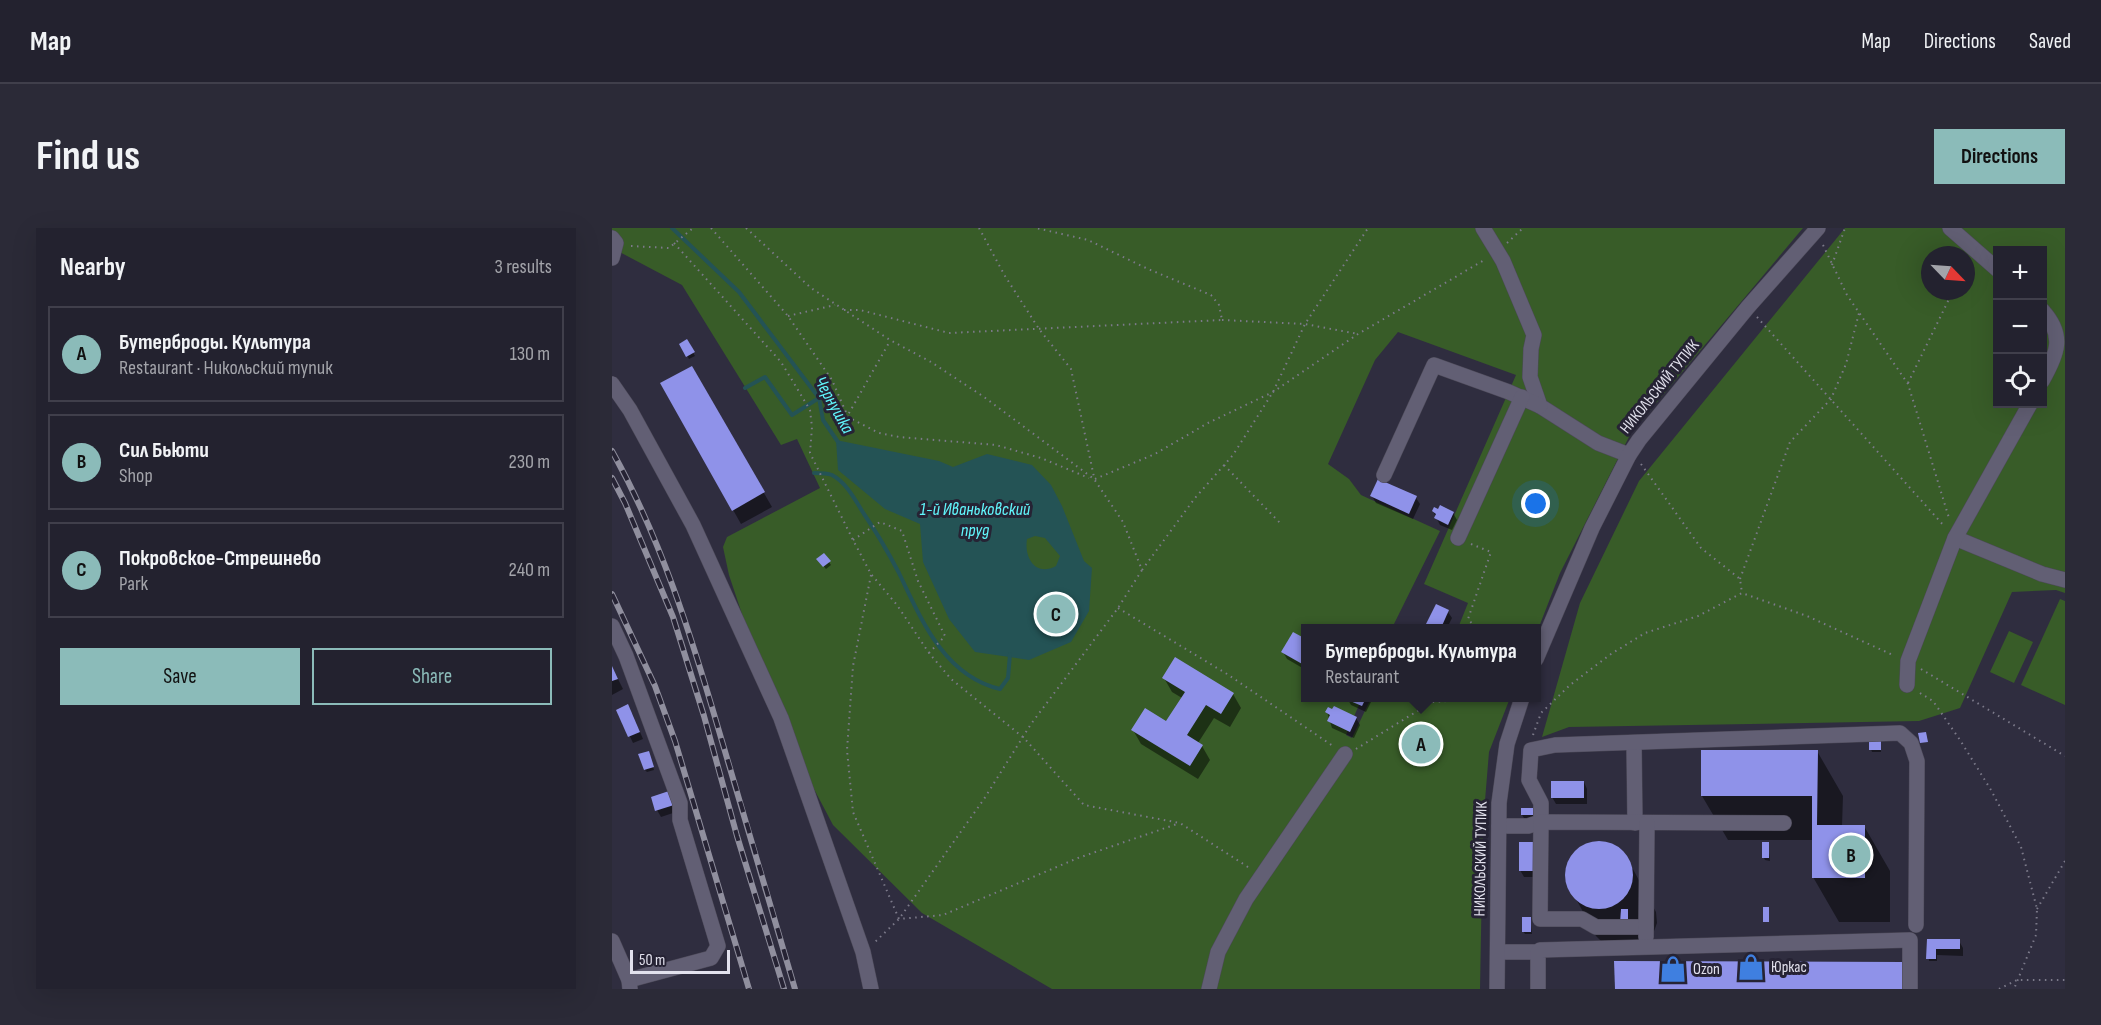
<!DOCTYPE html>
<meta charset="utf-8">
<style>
:root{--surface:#23222f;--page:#2b2a37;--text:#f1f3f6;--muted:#a3a4aa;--line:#403f4b;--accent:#8bbbb9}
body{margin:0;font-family:"Sofia Sans Condensed",sans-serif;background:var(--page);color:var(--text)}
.controls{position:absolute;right:18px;top:18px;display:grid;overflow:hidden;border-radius:0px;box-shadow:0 6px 24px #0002}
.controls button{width:54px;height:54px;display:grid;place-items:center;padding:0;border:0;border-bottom:2px solid var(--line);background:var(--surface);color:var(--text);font:30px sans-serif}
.compass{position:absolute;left:1309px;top:18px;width:54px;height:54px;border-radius:50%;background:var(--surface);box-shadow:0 6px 24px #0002;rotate:115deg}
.scale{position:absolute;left:18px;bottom:15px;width:100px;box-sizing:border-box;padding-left:6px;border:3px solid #e2e1ed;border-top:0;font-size:16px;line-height:21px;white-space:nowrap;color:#e2e1ed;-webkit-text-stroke:4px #262334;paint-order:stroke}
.you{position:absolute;left:924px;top:276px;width:21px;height:21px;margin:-15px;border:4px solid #fff;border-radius:50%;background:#1a73e8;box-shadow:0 0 0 9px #1a73e833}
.badge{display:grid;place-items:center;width:39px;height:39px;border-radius:50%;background:var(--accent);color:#111;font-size:20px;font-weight:700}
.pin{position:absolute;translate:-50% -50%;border:3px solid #fff;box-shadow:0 2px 6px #0006}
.popup{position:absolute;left:689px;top:396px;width:240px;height:78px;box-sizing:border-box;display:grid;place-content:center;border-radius:0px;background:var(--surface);filter:drop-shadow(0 2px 4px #0005);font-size:20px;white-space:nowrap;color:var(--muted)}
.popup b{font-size:22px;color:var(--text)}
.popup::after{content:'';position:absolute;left:50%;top:100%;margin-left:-12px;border:12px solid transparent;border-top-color:var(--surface)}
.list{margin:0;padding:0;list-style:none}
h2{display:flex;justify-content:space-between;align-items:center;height:78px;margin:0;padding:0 24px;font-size:26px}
h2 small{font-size:20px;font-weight:400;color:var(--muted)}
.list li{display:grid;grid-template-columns:39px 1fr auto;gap:18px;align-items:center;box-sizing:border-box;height:96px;margin:0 12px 12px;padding:0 12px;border:2px solid var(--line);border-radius:0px}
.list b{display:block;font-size:22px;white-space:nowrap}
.list p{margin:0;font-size:20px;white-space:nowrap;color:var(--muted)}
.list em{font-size:20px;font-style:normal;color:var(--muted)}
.actions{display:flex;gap:12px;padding:18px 24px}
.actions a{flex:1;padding:14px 0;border:2px solid var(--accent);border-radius:0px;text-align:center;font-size:21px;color:var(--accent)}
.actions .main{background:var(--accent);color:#111}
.icon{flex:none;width:33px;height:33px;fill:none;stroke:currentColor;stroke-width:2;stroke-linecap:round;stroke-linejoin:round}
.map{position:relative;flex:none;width:1453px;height:761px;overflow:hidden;border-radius:0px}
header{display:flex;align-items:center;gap:36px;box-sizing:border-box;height:84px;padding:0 30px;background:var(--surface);border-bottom:2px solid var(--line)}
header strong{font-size:28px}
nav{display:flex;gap:33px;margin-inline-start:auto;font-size:21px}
.intro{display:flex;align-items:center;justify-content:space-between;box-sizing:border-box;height:144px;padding:0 36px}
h1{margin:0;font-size:42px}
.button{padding:15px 27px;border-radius:0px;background:var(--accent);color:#111;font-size:21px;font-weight:700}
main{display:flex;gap:36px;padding:0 36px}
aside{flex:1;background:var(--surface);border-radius:0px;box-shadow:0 6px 24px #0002}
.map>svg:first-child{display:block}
.green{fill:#385c28;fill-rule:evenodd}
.water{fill:#245355;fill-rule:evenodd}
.shadow{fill:#0007}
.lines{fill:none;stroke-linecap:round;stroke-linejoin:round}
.stream{stroke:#245355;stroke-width:4}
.building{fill:#8f92e9}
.minor-casing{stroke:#4d4a59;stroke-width:16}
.path{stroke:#7c7a8a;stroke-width:2;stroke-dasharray:1.5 4.5;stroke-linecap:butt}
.minor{stroke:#625f74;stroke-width:15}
.rail-casing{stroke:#908f9e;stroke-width:6}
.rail{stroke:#262334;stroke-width:4;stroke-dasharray:11;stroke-linecap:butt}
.labels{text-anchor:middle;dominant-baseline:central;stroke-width:6;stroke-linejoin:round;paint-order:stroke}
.street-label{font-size:16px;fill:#e2e1ed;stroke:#262334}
.poi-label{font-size:16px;fill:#e2e1ed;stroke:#262334;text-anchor:start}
.water-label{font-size:18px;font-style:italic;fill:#61f7fd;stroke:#262334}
</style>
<header>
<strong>Map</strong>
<nav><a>Map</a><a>Directions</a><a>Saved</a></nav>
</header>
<div class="intro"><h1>Find us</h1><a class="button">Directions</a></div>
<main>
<aside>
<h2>Nearby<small>3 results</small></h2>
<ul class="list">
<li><span class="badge">A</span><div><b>Бутерброды. Культура</b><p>Restaurant · Никольский тупик</p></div><em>130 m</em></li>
<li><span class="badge">B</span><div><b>Сил Бьюти</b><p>Shop</p></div><em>230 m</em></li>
<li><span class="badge">C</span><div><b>Покровское-Стрешнево</b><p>Park</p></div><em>240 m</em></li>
</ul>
<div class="actions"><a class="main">Save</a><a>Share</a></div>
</aside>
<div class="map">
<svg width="1453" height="761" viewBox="0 0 1453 761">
<rect width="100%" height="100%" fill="#2f2d3f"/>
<g class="green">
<path d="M0,0H1191L1019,205L948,345L925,404L924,400H846L856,375L812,356L904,147L786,104L763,132L716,236L737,251L749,267L828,303L780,400H694V470H750L734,507L740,510L759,470H898L877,524L871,597L868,761H440L310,685L221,597L192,542L137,407L117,347L111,319L115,309L208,260L185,211L169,217L70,57L0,20Z"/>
<path d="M1233,0H1453V365L1444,362L1400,364L1348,480L1307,493L957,499L930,509L968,375L1027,253ZM1386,22H1430V176H1386ZM1318,27H1354V63H1318Z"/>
<path d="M1448,371L1453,373V477L1409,457Z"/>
<path d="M1397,403L1421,414L1402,455L1378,444Z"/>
</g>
<path class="water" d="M224,212L327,233L341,239L375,226L420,237L439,257L450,278L472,333L480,340L477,383L459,414L417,432L363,424L337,391L311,334L308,296L273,281L226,242ZM423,308L433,310L448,328L444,338C423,349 412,329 415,311Z"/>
<g class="shadow">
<path d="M74,113L83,128L77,131L69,116Z"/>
<path d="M79,140L160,279L129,296L50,156Z"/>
<path d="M760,268L804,270L808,276L801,291L764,275Z"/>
<path d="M821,283L841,285L845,292L840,302L828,297Z"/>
<path d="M208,334H217L219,337L214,341Z"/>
<path d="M836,384L840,390L835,400H816L815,398Z"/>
<path d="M694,412V442L675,431L671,424Z"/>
<path d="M564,431L621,466L629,480L618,499L602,490L586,515L590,518L598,532L586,551L529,516L521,502L555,495L570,470L560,464L552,450Z"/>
<path d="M0,439L11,461L0,467Z"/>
<path d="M735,470H761L754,484L739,477Z"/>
<path d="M6,483L20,485L31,511L21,515Z"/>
<path d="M715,484L744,490L748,497L742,510L720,500Z"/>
<path d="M810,510L815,512L821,523L820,531L812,530L806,519L805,513Z"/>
<path d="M1268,512L1269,524H1260L1259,521Z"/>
<path d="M1205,523L1231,568L1230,598H1252L1278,643V694H1227L1201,649V612H1116L1090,568Z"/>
<path d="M37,527L42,542L35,544L33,542Z"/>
<path d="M972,554L975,561V576H944L940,569Z"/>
<path d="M56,565L64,584L49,589L45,582Z"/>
<path d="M924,582L925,590H912L910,587Z"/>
<path d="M986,614L997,616L1008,621L1015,630L1044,684L1045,695L1041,706L1013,723L992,716L984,708L955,654V642L958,631L965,622L975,616Z"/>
<path d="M909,615L928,649H912L908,642Z"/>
<path d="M1156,616L1158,633L1153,632L1152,630Z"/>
<path d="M918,690L920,706H913L911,703Z"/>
<path d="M1316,712L1347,713L1351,720V728L1325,727V733H1317Z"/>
</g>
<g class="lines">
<g class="stream">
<path d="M60,0L127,64L207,170L211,192L226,214"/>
<path d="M133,160L153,149L180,187L207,170"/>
<path d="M202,245C208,245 215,245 220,247C235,255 243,272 252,286C265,305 276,324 287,345C309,391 332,448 388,461L396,450L398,426"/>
</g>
</g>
<g class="building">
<path d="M75,111L83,124L74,129L67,116Z"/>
<path d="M80,138L153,264L120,283L48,155Z"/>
<path d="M766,251L805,268L797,286L758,268Z"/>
<path d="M828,277L842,284L836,297L822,290L824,286L820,283L822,279L826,281Z"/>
<path d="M212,325L219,333L211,339L204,331Z"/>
<path d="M824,376L837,382L829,400H818L813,398Z"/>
<path d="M681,404L694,411V434L692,437L669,424Z"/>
<path d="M563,429L622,465L609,486L594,477L575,507L591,517L578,538L519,502L533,480L554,493L573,464L550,450Z"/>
<path d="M0,438L6,451L0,453Z"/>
<path d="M731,470H754L750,478Z"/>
<path d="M16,476L28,504L16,509L4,482Z"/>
<path d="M722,478L745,489L738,504L715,493L718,487L713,484L716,479L720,481Z"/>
<path d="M1314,504L1316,514L1308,515L1306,505Z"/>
<circle cx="810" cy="515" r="7"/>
<rect x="1257" y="510" width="12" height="12"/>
<path d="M1089,522H1206L1205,597H1253V650H1200V568H1089Z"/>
<path d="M37,523L42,539L32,542L26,526Z"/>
<rect x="939" y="553" width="33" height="17"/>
<path d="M57,563L62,577L43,583L39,569Z"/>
<rect x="909" y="580" width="16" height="7"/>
<circle cx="987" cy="647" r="34"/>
<rect x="907" y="614" width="18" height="29"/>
<rect x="1150" y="614" width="7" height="16"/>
<rect x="1151" y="679" width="6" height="15"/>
<path d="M1009,681H1016V695H1008Z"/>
<rect x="910" y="689" width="9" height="15"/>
<path d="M1315,711H1348V721H1324V731H1314Z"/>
<path d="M1002,733L1290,734V761H1003Z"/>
</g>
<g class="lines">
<defs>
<g id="minor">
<path d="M871,0L891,33L922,107L919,121L918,149L928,178L986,215L1017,227"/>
<path d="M1338,0L1386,42"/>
<path d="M0,10L4,15L0,30"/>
<path d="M1430,82C1453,107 1446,125 1430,153"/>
<path d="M0,156L18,182L81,297L169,490L251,724L259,761"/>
<path d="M772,247L822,137L897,164L928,178"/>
<path d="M846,310L910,169"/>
<path d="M1343,310L1430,346L1453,352"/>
<path d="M0,398L14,428L68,575V592L106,718L99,730L17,752"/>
<path d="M924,431L980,300L1017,227L1027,212L1136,79L1206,0"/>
<path d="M1295,457L1296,433L1343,310L1418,176"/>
<path d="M1022,515L1023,595"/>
<path d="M887,598H916L929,594V575L917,552L919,522L943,517L1288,505L1299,515L1305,533L1304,697"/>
<path d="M1034,699H984L970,691H928L929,594L1172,595"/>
<path d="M1034,709L1035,595"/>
<path d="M0,713L17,752L18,761"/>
<path d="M886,724H926"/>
<path d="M597,761L606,724L634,671L733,526"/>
<path d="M885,761L887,575L895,516L910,470"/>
<path d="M926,761V724L928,722L1298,712V761"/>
</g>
</defs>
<use href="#minor" class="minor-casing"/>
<g class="path">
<path d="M99,0L176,88L220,152L236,189L267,205L287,209L384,217L429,230L477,250"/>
<path d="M134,0L199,60L278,112L319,134L372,169L482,251L511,294L530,342L506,380L419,496L372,571L287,691L263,714"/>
<path d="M367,0L393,48L427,101L459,141L482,249"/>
<path d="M62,15L169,134L183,157L198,182L200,199L198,225L241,312L259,346L285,377L317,425L339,451L412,510L472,577L568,595L639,641"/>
<path d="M895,15L911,0"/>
<path d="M1211,17L1235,67L1296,156L1337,290"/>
<path d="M19,18L57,20L81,0"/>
<path d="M1220,37L1233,0"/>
<path d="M232,82H248L337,105L610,92L607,77L599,67L536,41L476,12L424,0"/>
<path d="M176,88L223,77"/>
<path d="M1145,89L1333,299"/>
<path d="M610,92L693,96L746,106"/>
<path d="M1296,155L1341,63"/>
<path d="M228,201L278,113"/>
<path d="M1029,236L1089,320L1128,351L1130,365"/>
<path d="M612,237L669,296"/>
<path d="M483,251L543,226L596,195L661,164L746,106L874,31"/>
<path d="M241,312L268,294L290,303L306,353L333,408L317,425"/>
<path d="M859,316L879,324L856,391L864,400"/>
<path d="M530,342L583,270L621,227L661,164L693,96L756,0"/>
<path d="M259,347L241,438L235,522L241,584L287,691L331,687L466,630L565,596"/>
<path d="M1128,351L1178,214L1219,171L1234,136L1247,85"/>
<path d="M506,380L615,446L721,518"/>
<path d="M1309,441L1453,528"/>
<path d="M1308,465L1321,473L1348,512L1379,562L1409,619L1425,681L1424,707L1402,761"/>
<path d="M889,470L896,472"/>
<path d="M921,507L929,485L958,457L999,426L1033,405L1086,388L1130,365L1195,388L1283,428"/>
<path d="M744,521L820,474L881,470"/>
<path d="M1425,681L1453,633"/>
<path d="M1387,761L1405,752H1453"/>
</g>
<use href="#minor" class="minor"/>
<defs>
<g id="rail">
<path d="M0,223C49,311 79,407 107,503C133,589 158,675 183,761"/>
<path d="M0,250L13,275L61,389L92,488L125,608L172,761"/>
<path d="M0,366L43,458L63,513L137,761"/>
</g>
</defs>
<use href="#rail" class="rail-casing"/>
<use href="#rail" class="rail"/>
</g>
<defs>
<symbol id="shop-bare" viewBox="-9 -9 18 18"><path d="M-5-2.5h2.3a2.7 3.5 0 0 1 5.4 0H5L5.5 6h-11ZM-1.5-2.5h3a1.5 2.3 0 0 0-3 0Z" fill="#3f7fe0" stroke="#262334" stroke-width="2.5" paint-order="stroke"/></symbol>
</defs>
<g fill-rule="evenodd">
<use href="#shop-bare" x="1120" y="720" width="38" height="38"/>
<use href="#shop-bare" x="1042" y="722" width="38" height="38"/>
</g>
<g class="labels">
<g class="street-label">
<text transform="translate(1048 159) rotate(-51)">НИКОЛЬСКИЙ ТУПИК</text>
<text transform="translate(869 631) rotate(-89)">НИКОЛЬСКИЙ ТУПИК</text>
</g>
<g class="poi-label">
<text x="1159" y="739">Юркас</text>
<text x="1081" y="741">Ozon</text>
</g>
<g class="water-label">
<text transform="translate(222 177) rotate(61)">Чернушка</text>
<text x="363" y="281">1-й Иваньковский<tspan x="363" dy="21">пруд</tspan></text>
</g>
</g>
</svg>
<div class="controls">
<button>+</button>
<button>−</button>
<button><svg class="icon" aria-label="locate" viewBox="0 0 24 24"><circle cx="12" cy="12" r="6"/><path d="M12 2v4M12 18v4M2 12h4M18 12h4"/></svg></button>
</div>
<svg class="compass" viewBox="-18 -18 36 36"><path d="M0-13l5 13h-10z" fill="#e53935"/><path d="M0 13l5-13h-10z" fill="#a3a4aa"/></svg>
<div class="scale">50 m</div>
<div class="you"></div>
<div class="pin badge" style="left:809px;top:516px">A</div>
<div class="popup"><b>Бутерброды. Культура</b>Restaurant</div>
<div class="pin badge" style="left:1239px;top:627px">B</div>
<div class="pin badge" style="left:444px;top:386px">C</div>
</div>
</main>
